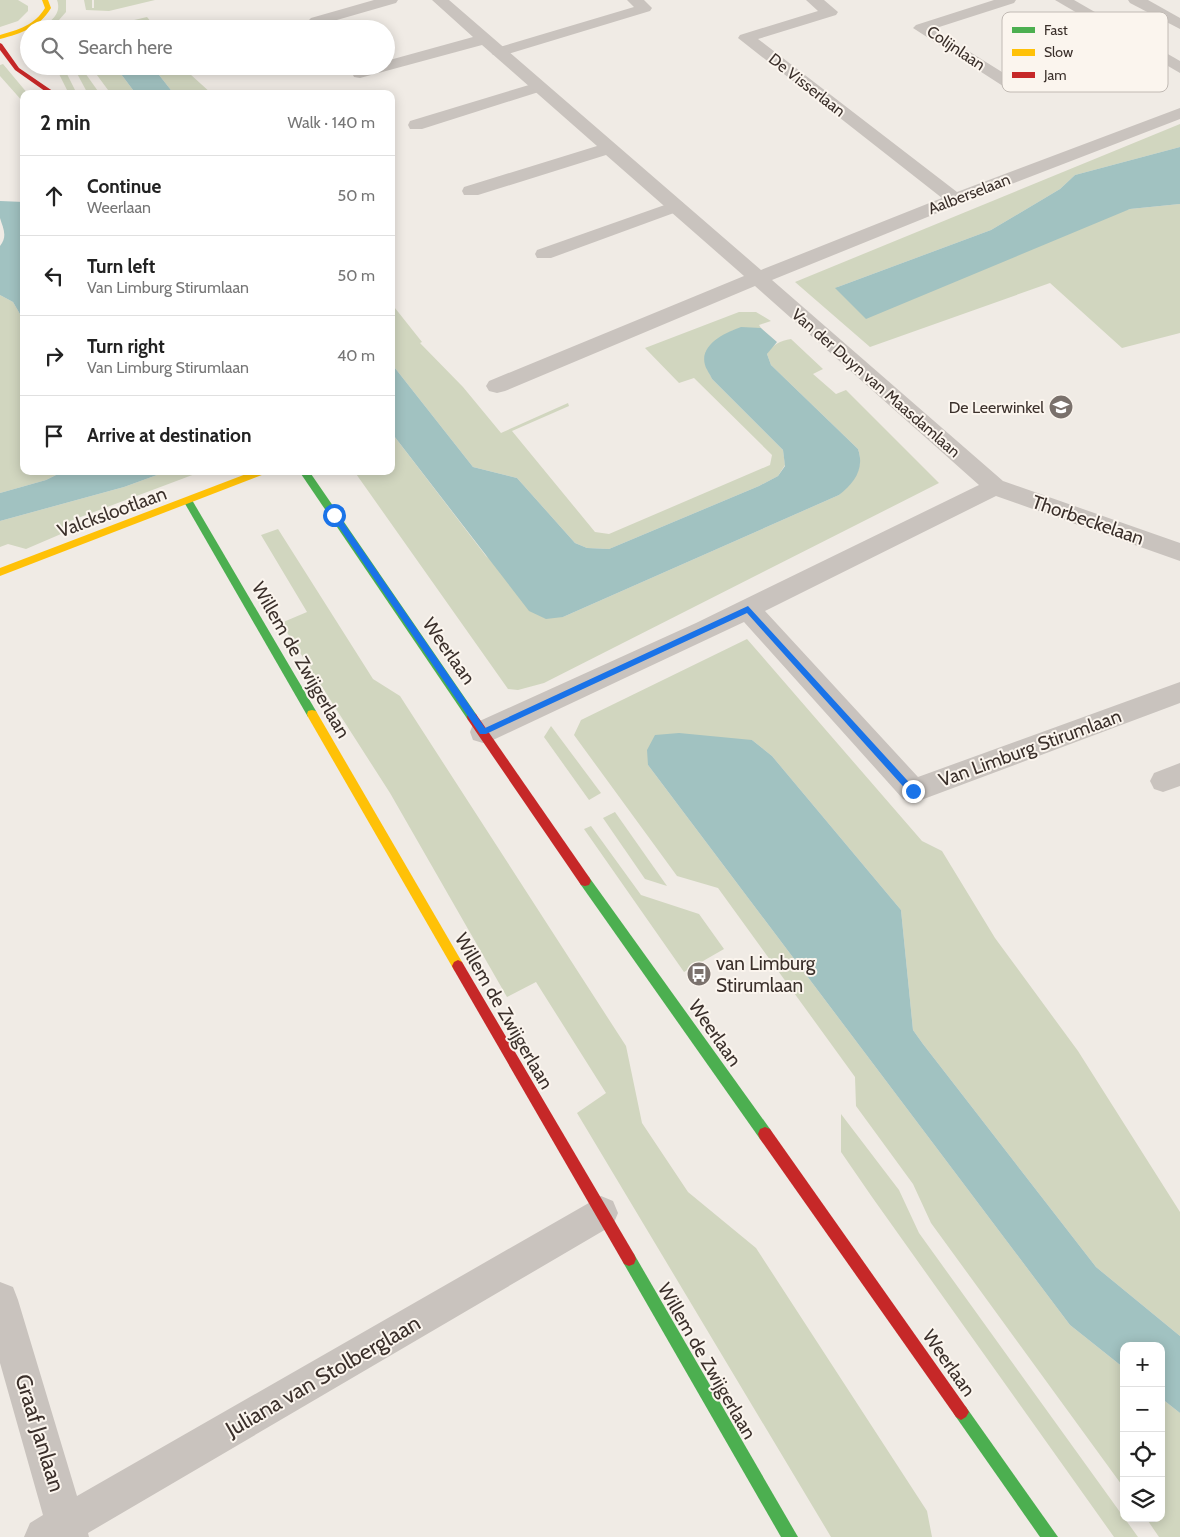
<!DOCTYPE html>
<meta charset="utf-8">
<style>
:root{--surface:#fff;--page:#f6f6f6;--text:#222;--muted:#767676;--line:#e0e0e0}
body{margin:0;font-family:Cabin,sans-serif;background:var(--page);color:var(--text)}
.controls{position:absolute;right:15px;bottom:15px;display:grid;overflow:hidden;border-radius:10px;box-shadow:0 2px 12px #0003}
.controls button{width:45px;height:45px;display:grid;place-items:center;padding:0;border:0;border-bottom:1px solid var(--line);background:var(--surface);color:var(--text);font:25px sans-serif}
.stop{position:absolute;width:15px;height:15px;margin:-11px;border:4px solid #1a73e8;border-radius:50%;background:#fff}
.stop.end{background:#1a73e8;border-color:#fff;box-shadow:0 1px 5px #0008}
.list{margin:0;padding:0;list-style:none}
h2{display:flex;justify-content:space-between;align-items:center;height:65px;margin:0;padding:0 20px;font-size:21px}
h2 small{font-size:16px;font-weight:400;color:var(--muted)}
.list li{display:grid;grid-template-columns:32px 1fr auto;gap:15px;align-items:center;box-sizing:border-box;height:80px;padding:0 20px;border-top:1px solid var(--line)}
.list b{display:block;font-size:19px;white-space:nowrap}
.list p{margin:0;font-size:16px;white-space:nowrap;color:var(--muted)}
.list em{font-size:16px;font-style:normal;color:var(--muted)}
.icon{flex:none;width:28px;height:28px;fill:none;stroke:currentColor;stroke-width:2;stroke-linecap:round;stroke-linejoin:round}
.map{position:relative;flex:none;width:1180px;height:1537px;overflow:hidden}
.search{position:absolute;background:var(--surface);box-shadow:0 2px 12px #0003;left:20px;top:20px;width:375px;height:55px;display:flex;align-items:center;gap:12px;box-sizing:border-box;padding:0 18px;border-radius:28px;color:var(--muted);font-size:19px}
.panel{position:absolute;background:var(--surface);box-shadow:0 2px 12px #0003;left:20px;top:90px;width:375px;height:385px;border-radius:10px}
.map>svg:first-child{display:block}
.green{fill:#d1d6bf}
.water{fill:#a1c2c1}
.lines{fill:none;stroke-linecap:round;stroke-linejoin:round}
.lane{fill:#c9c3be;fill-rule:evenodd}
.street{fill:#c9c3be;fill-rule:evenodd}
.fast{fill:#4caf50;fill-rule:evenodd}
.slow{fill:#ffc107;fill-rule:evenodd}
.jam{fill:#c62828;fill-rule:evenodd}
.route{fill:#1a73e8}
.labels{text-anchor:middle;dominant-baseline:central;stroke-width:4;stroke-linejoin:round;paint-order:stroke}
.far-street-label{font-size:16px;fill:#3b302b;stroke:#fbf5ee}
.far-poi-label{font-size:16px;fill:#3b302b;stroke:#fbf5ee;text-anchor:end}
.street-label{font-size:19px;fill:#3b302b;stroke:#fbf5ee}
.poi-label{font-size:19px;fill:#3b302b;stroke:#fbf5ee;text-anchor:start}
.near-street-label{font-size:22px;fill:#3b302b;stroke:#fbf5ee}
.key{fill:#fbf5ee;stroke:#c1bab4;stroke-width:1}
.key-label{font-size:14px;fill:#3b302b}
</style>
<div class="map">
<svg width="1180" height="1537" viewBox="0 0 1180 1537">
<rect width="100%" height="100%" fill="#f0ebe5"/>
<g class="green">
<path d="M0,0H18L28,6V11L18,21L0,27Z"/>
<path d="M57,0H66V12L51,29H42C51,20 62,14 57,0Z"/>
<path d="M84,0H92V8H94V0H155L109,11L86,10Z"/>
<path d="M147,17L157,29H67L78,25L109,26Z"/>
<path d="M3,64L28,94H24V103L0,76V65Z"/>
<path d="M55,66H63L77,94H69Z"/>
<path d="M73,66L83,70L100,94H88Z"/>
<path d="M88,66H115L136,94H111L91,67Z"/>
<path d="M152,66H193L196,71L190,74L212,94H174Z"/>
<path d="M1180,124V147L1075,175L1060,189L991,230L835,288L1130,209L1180,204V333L1122,348L1050,283L870,347L795,282Z"/>
<path d="M0,295L13,302L24,321V471H64L46,480L0,493Z"/>
<path d="M391,303L422,342L420,343L463,387L501,433L568,403L569,406L512,431L595,532L609,534L770,465L772,455L694,378L679,383L645,348L739,312H756L771,321L759,325L761,328C723,327 724,335 705,364L712,379L783,450L785,465L778,476L759,486L609,549L587,548L575,543L517,478L473,467L391,363Z"/>
<path d="M791,339L823,369L813,374L836,394L846,390L939,483L544,683L518,690L508,689L354,471H391V432L486,556L563,617L839,495C852,481 865,470 858,449L771,365L767,354C773,344 780,341 791,339Z"/>
<path d="M168,471H203L70,521L61,534L26,549L8,544L0,547V521L124,487Z"/>
<path d="M278,529L373,679L400,696L626,1046L642,1123L688,1192L756,1248L927,1511L932,1537H831L577,1113L606,1093L536,982L507,997L390,793L281,623L307,612L261,535Z"/>
<path d="M747,639L922,841L942,851L995,938L1078,1051L1180,1212V1336L1096,1267L923,1044L913,1030L901,910L772,756L752,740L648,765L1070,1325L1124,1368V1488L931,1223L913,1184L856,1106L855,1077L718,888L677,876L574,735L581,720Z"/>
<path d="M551,726L601,793L589,800L544,737Z"/>
<path d="M615,812L667,886L645,879L603,818Z"/>
<path d="M591,826L641,895L699,914L724,949L684,972L584,829Z"/>
<path d="M841,1114L899,1190L919,1233L1138,1537H1114L872,1197L841,1152Z"/>
<path d="M1161,1398L1180,1413V1537H1159L1146,1518H1161Z"/>
</g>
<g class="water">
<path d="M115,66H152L174,94H136Z"/>
<path d="M1180,147V204L1130,209L866,319L835,288L991,230L1060,189L1075,175Z"/>
<path d="M0,201L24,202V321L13,302L0,295V246C8,236 3,228 0,218C0,213 0,206 0,201Z"/>
<path d="M741,327L761,328L777,342L767,354L771,365L858,449C865,469 854,483 839,495L563,617L546,619L529,611L391,432V363L473,467L517,478L575,543L587,548L609,549L759,486L778,476L785,466L783,450L712,379C710,374 706,369 705,365C699,344 727,332 741,327Z"/>
<path d="M64,471H168L124,487L0,521V493L46,480Z"/>
<path d="M679,733L752,740L772,756L901,910L913,1030L923,1044L1096,1267L1180,1336V1413L1161,1398V1346H1124V1368L1070,1325L648,765L647,750L655,735Z"/>
</g>
<g class="lines">
<g class="lane">
<path d="M374,0H398L396,3L316,26L308,21L311,18Z"/>
<path d="M627,0H644L652,8L650,11L505,55H493L491,52L493,49L634,7Z"/>
<path d="M994,0H1016L1014,3L933,29L1018,82L1020,85L1018,88H1006L913,28L916,25Z"/>
<path d="M539,82L545,84L547,87L545,90L422,129H410L408,125L410,121Z"/>
<path d="M676,201L682,202L685,206L682,210L551,258H537L535,254L537,250Z"/>
<path d="M1180,763V786L1163,792L1154,789L1150,781L1154,773Z"/>
</g>
<g class="street">
<path d="M432,0H449L761,270L942,198L738,38L740,35L818,11L806,0H824L838,12L836,15L758,39L957,192L1180,108V119L962,203L772,280L1003,481L1180,543V561L996,496L765,611L918,777L1180,682V703L913,803L903,799L744,622L493,740L483,743L473,740L470,732L473,724L696,623L979,485L755,286L505,391L497,393L489,391L486,386L489,381L744,276L606,155L478,195H464L462,191L464,187L597,146L482,45L360,78L354,77L352,73C359,64 375,66 386,66V61L473,37Z"/>
<path d="M1055,0H1074L1180,61V73Z"/>
<path d="M1128,0H1148L1180,18V29L1130,3Z"/>
<path d="M601,1196L613,1201L618,1213L613,1225L88,1533L89,1537H24L30,1523L43,1515L0,1363V1282L13,1287L18,1300L77,1496Z"/>
</g>
<g class="fast">
<path d="M299,471H309L476,714L477,717L476,720H468Z"/>
<path d="M189,499L192,500L316,711L317,714L316,717H308L184,502Z"/>
<path d="M585,876L589,877L770,1129L772,1134L770,1139L765,1141L760,1139L581,885L579,881L581,877Z"/>
<path d="M629,1252L634,1254L798,1537H781L624,1264L622,1259L624,1254Z"/>
<path d="M961,1404L966,1407L1058,1537H1040L956,1417L953,1412L956,1407Z"/>
</g>
<g class="slow">
<path d="M42,0H48L51,8C39,28 22,33 0,39V35C18,30 35,25 45,8Z"/>
<path d="M254,471H269L267,473L0,576V568Z"/>
<path d="M312,710L316,711L462,962L464,966L462,970L458,972L454,970L308,717L307,714L308,711Z"/>
</g>
<g class="jam">
<path d="M0,43L2,44L19,68L57,94H49L15,70L0,50Z"/>
<path d="M472,713L476,714L589,877L591,881L589,885L585,886L581,885L468,720L467,717L468,714Z"/>
<path d="M458,960L462,962L634,1254L636,1259L634,1264L629,1266L624,1264L454,970L452,966L454,962Z"/>
<path d="M765,1127L770,1129L966,1407L969,1412L966,1417L961,1420L956,1417L760,1139L758,1134L760,1129Z"/>
</g>
</g>
<path class="route" d="M332,513H337L485,728L748,606L917,791L913,795L910,794L747,613L486,734H480L332,517Z"/>
<defs>
<symbol id="school-disc" viewBox="-11 -11 22 22"><circle r="9.5" fill="#7a716c" stroke="#fbf5ee"/><path d="M0-5L7-2L0 1L-7-2ZM-4 1L0 2.5L4 1V4Q0 6-4 4Z" fill="#fff"/></symbol>
<symbol id="bus-disc" viewBox="-11 -11 22 22"><circle r="9.5" fill="#7a716c" stroke="#fbf5ee"/><path d="M-5-6H5V4H4V6H2V4H-2V6H-4V4H-5ZM-3.5-4V0h7V-4ZM-3.5 1.2v1.5H-2V1.2ZM2 1.2v1.5H3.5V1.2Z" fill="#fff"/></symbol>
</defs>
<g fill-rule="evenodd">
<use href="#school-disc" x="1047" y="393" width="28" height="28"/>
<use href="#bus-disc" x="685" y="960" width="28" height="28"/>
</g>
<g class="labels">
<g class="far-street-label">
<text transform="translate(956 48) rotate(34)">Colijnlaan</text>
<text transform="translate(807 85) rotate(38)">De Visserlaan</text>
<text transform="translate(969 194) rotate(-21)">Aalberselaan</text>
<text transform="translate(876 383) rotate(41)">Van der Duyn van Maasdamlaan</text>
</g>
<g class="far-poi-label">
<text x="1044" y="407">De Leerwinkel</text>
</g>
<g class="street-label">
<text transform="translate(112 512) rotate(-20)">Valckslootlaan</text>
<text transform="translate(1088 520) rotate(19)">Thorbeckelaan</text>
<text transform="translate(449 651) rotate(55)">Weerlaan</text>
<text transform="translate(301 660) rotate(60)">Willem de Zwijgerlaan</text>
<text transform="translate(1030 748) rotate(-20)">Van Limburg Stirumlaan</text>
<text transform="translate(504 1011) rotate(60)">Willem de Zwijgerlaan</text>
<text transform="translate(715 1033) rotate(55)">Weerlaan</text>
<text transform="translate(707 1361) rotate(60)">Willem de Zwijgerlaan</text>
<text transform="translate(949 1363) rotate(55)">Weerlaan</text>
</g>
<g class="poi-label">
<text x="716" y="963">van Limburg<tspan x="716" dy="22">Stirumlaan</tspan></text>
</g>
<g class="near-street-label">
<text transform="translate(323 1376) rotate(-30)">Juliana van Stolberglaan</text>
<text transform="translate(40 1433) rotate(73)">Graaf Janlaan</text>
</g>
</g>
<rect x="1002" y="12" width="166" height="80" rx="8" class="key"/>
<rect x="1012" y="27" width="23" height="6" fill="#4caf50"/>
<rect x="1012" y="49" width="23" height="7" fill="#ffc107"/>
<rect x="1012" y="72" width="23" height="6" fill="#c62828"/>
<g class="key-label">
<text x="1044" y="35">Fast</text>
<text x="1044" y="57">Slow</text>
<text x="1044" y="80">Jam</text>
</g>
</svg>
<div class="controls">
<button>+</button>
<button>−</button>
<button><svg class="icon" aria-label="locate" viewBox="0 0 24 24"><circle cx="12" cy="12" r="6"/><path d="M12 2v4M12 18v4M2 12h4M18 12h4"/></svg></button>
<button><svg class="icon" aria-label="layers" viewBox="0 0 24 24"><path d="M12 4l9 5-9 5-9-5zM3 14l9 5 9-5"/></svg></button>
</div>
<div class="stop" style="left:334px;top:515px"></div>
<div class="stop end" style="left:913px;top:791px"></div>
<div class="search"><svg class="icon" aria-label="search" viewBox="0 0 24 24"><circle cx="10" cy="10" r="6"/><path d="M15 15l6 6"/></svg>Search here</div>
<section class="panel">
<h2>2 min<small>Walk · 140 m</small></h2>
<ul class="list">
<li><svg class="icon" aria-label="ahead" viewBox="0 0 24 24"><path d="M12 20V5M6 11l6-6 6 6"/></svg><div><b>Continue</b><p>Weerlaan</p></div><em>50 m</em></li>
<li><svg class="icon" aria-label="left" viewBox="0 0 24 24"><path d="M17 20v-9H6M10 6l-5 5 5 5"/></svg><div><b>Turn left</b><p>Van Limburg Stirumlaan</p></div><em>50 m</em></li>
<li><svg class="icon" aria-label="right" viewBox="0 0 24 24"><path d="M7 20v-9h11M14 6l5 5-5 5"/></svg><div><b>Turn right</b><p>Van Limburg Stirumlaan</p></div><em>40 m</em></li>
<li><svg class="icon" aria-label="arrive" viewBox="0 0 24 24"><path d="M6 21V4h12l-3 4 3 4H6"/></svg><div><b>Arrive at destination</b></div></li>
</ul>
</section>
</div>
